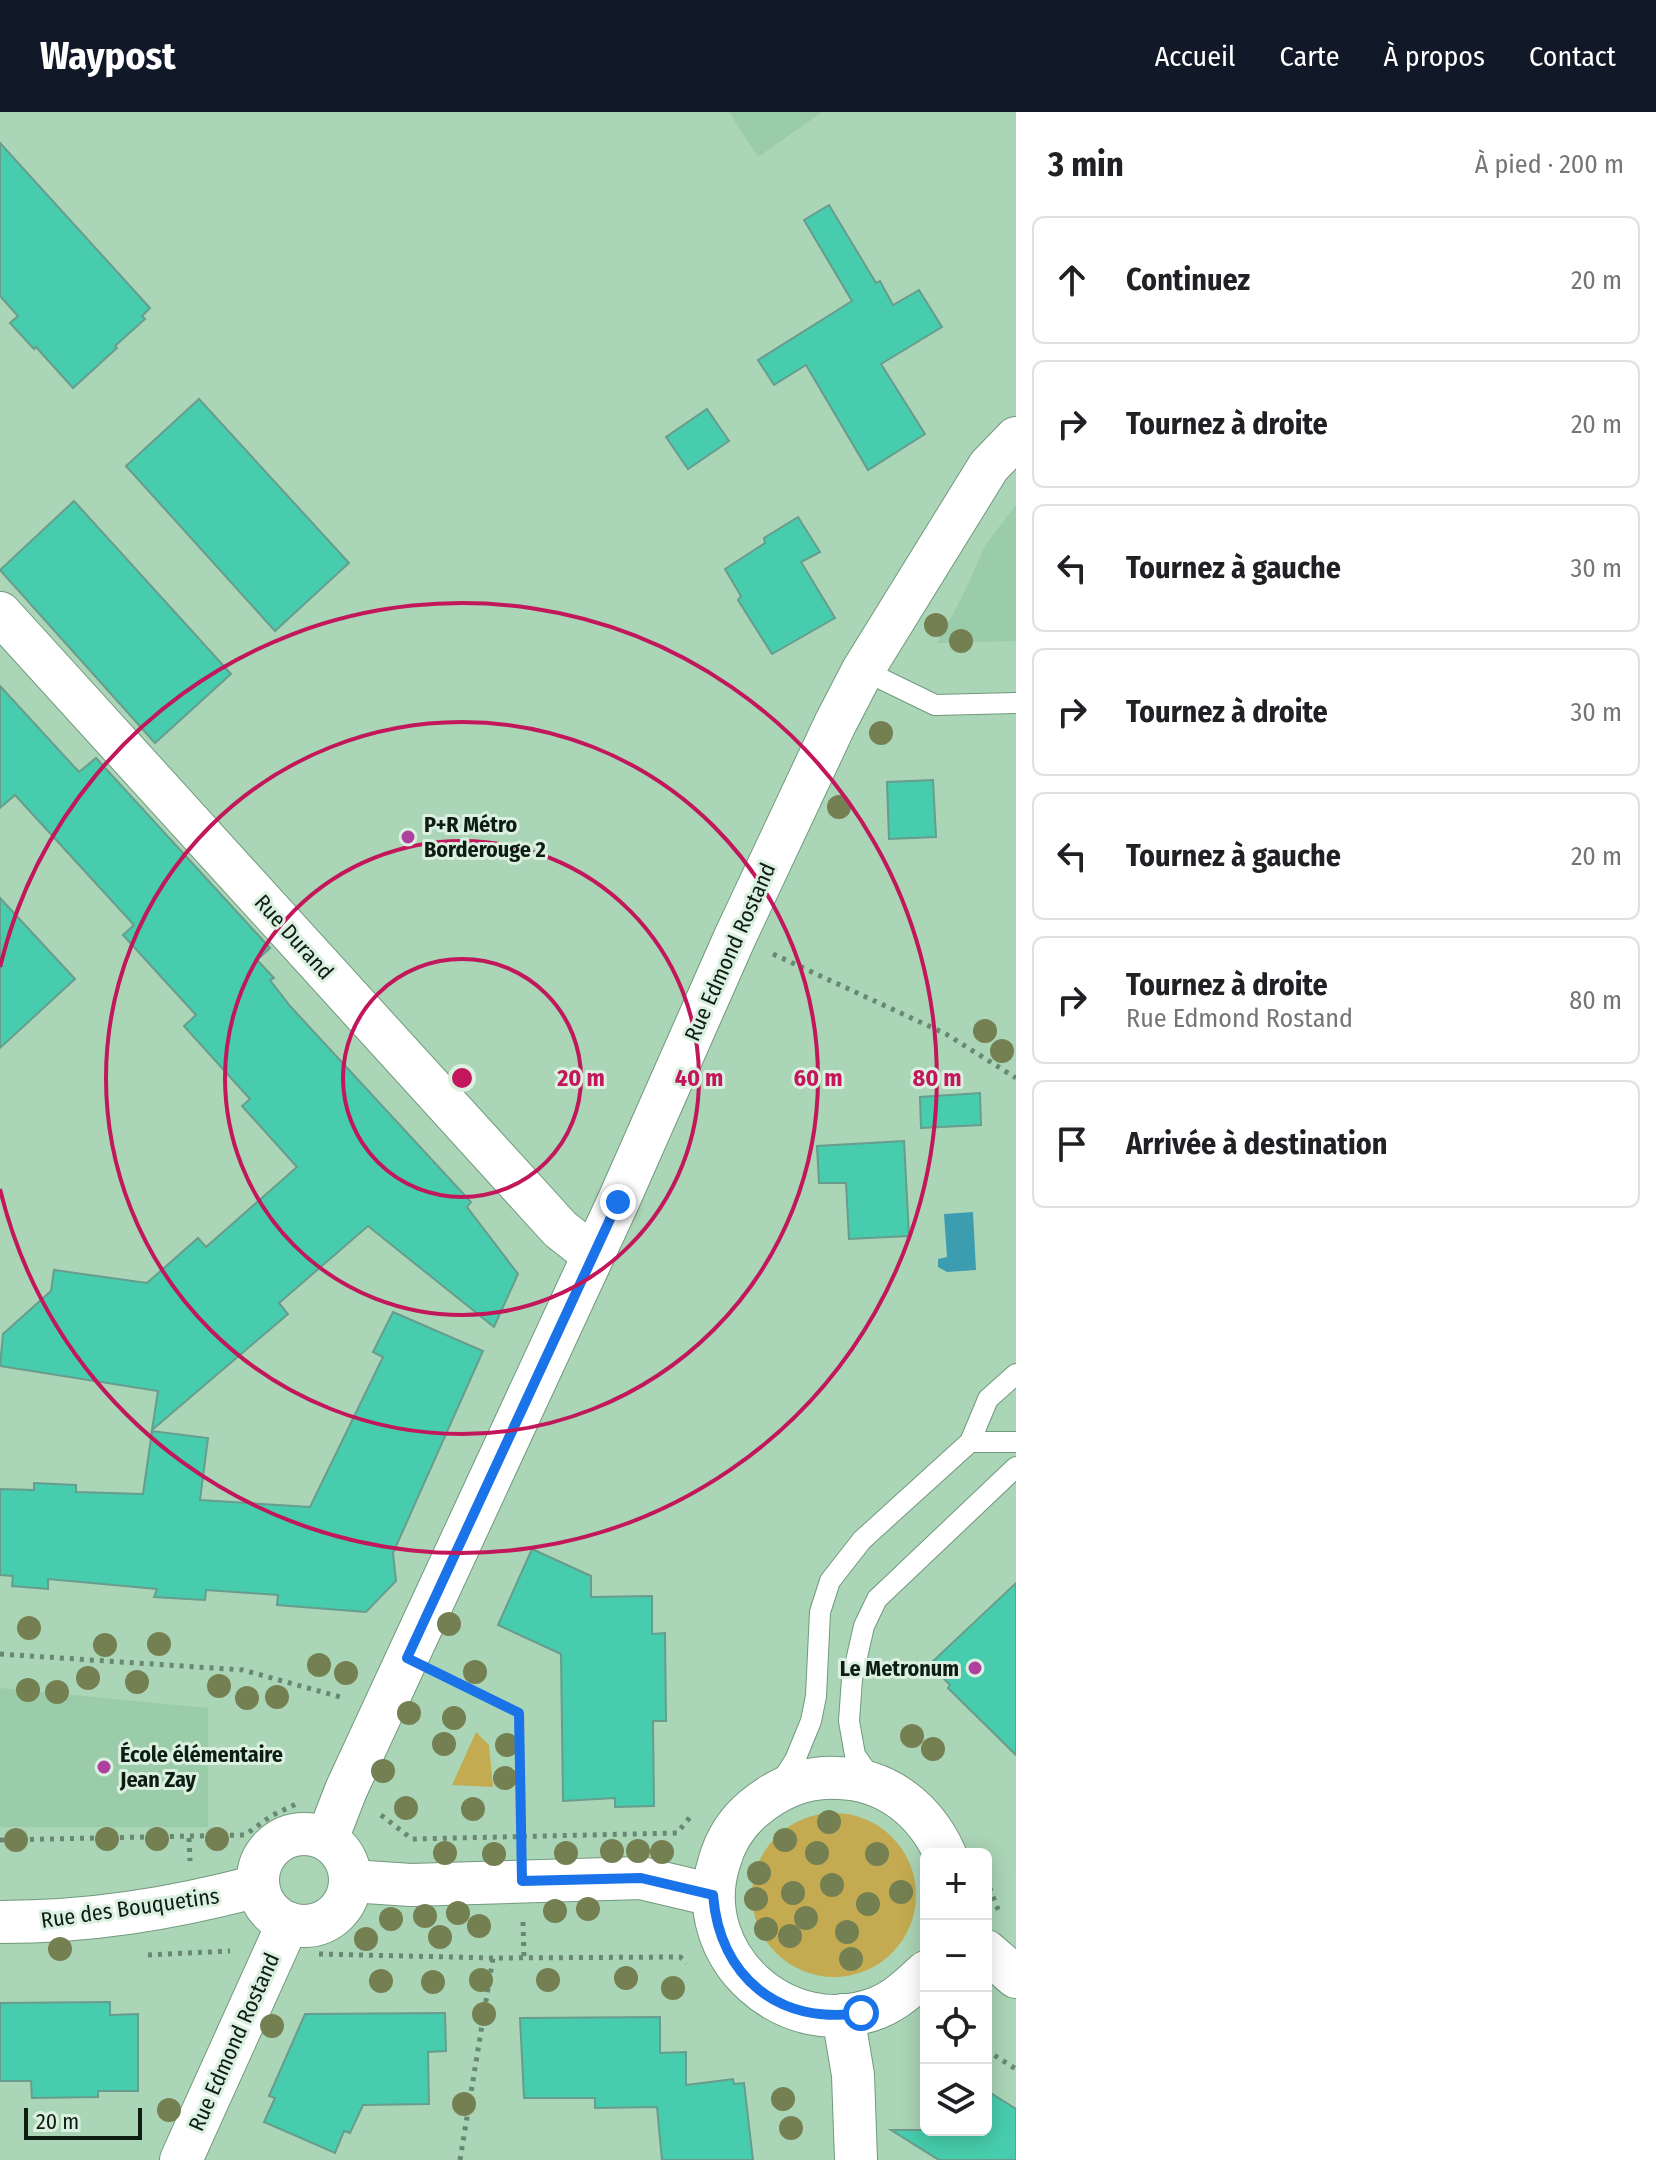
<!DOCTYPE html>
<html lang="fr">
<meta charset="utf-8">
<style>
:root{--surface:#fff;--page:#f6f6f6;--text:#202124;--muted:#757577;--line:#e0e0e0;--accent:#111827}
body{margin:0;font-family:"Fira Sans Condensed",sans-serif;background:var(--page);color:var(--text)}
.controls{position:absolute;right:24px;bottom:24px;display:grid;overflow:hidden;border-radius:12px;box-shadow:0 4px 20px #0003}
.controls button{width:72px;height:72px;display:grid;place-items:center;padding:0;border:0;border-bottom:2px solid var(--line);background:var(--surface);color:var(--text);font:40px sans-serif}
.scale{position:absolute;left:24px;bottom:20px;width:118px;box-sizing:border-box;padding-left:8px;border:4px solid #0d1d12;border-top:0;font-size:22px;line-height:28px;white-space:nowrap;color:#0d1d12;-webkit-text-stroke:6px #dbf0e0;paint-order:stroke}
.stop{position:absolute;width:24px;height:24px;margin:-18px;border:6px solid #1a73e8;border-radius:50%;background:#fff}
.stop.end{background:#1a73e8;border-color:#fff;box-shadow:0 2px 8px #0008}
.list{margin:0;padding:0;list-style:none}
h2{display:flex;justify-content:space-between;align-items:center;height:104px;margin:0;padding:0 32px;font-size:34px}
h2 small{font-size:26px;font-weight:400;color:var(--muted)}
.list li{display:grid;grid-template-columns:52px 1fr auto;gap:24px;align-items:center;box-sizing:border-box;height:128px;margin:0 16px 16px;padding:0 16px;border:2px solid var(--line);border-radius:12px}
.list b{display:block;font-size:30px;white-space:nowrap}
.list p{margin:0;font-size:26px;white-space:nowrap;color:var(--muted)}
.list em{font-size:26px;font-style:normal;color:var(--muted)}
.icon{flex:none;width:44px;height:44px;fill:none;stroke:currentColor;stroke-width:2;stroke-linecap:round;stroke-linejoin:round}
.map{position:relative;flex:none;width:1016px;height:2048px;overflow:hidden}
header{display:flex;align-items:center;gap:48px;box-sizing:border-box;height:112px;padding:0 40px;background:var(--accent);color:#fff}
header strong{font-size:38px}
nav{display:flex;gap:44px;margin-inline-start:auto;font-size:28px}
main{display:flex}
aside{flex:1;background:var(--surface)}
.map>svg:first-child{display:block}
.built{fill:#9acca9}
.green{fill:#c4ab51}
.water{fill:#3c9db1}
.building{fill:#47cdad;stroke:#689c8d;stroke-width:2}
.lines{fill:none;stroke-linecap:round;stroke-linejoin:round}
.service-casing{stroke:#71997d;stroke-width:22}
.minor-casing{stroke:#71997d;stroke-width:44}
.path{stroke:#688872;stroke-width:5;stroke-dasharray:4 6;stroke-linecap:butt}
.service{stroke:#fff;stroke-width:20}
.minor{stroke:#fff;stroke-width:42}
.tree{fill:#758052}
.route{stroke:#1a73e8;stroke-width:10}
.ring{fill:none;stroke:#c2185b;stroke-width:4}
.poi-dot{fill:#ae409e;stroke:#dbf0e0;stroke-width:3}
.labels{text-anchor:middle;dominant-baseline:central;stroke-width:6;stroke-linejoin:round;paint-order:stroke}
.poi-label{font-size:22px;font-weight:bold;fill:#0d1d12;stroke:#dbf0e0;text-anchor:start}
.street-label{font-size:22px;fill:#0d1d12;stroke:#dbf0e0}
.centre{fill:#c2185b;stroke:#dbf0e0;stroke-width:4}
.ring-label{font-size:24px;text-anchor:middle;font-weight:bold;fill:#c2185b;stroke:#dbf0e0;stroke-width:6;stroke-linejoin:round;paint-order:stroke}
</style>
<header>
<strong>Waypost</strong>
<nav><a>Accueil</a><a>Carte</a><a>À propos</a><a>Contact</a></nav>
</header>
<main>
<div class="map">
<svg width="1016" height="2048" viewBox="0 0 1016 2048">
<rect width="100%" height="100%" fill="#abd5b7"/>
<g class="built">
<path d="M729,0H822L758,45Z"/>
<path d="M1016,393V529L937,531L963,483L986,432Z"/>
<path d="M0,1576L208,1596V1715H0Z"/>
</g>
<g class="green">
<path d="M476,1620L489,1633L493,1675L452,1673Z"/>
<circle cx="834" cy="1783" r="82"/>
</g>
<path class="water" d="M973,1100L976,1158L947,1160L938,1155V1147L947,1145L944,1102Z"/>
<g class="building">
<path d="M0,31L150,196L142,204L145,207L115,234L117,236L73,276L36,235L34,237L10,211L18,204L0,184Z"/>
<path d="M829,93L876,171L880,169L893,193L919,178L942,215L881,252L925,322L868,358L806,253L774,273L758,248L852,189L804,108Z"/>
<path d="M199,287L349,451L275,519L126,354Z"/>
<path d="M707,297L729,329L688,357L666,325Z"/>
<path d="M74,389L231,562L155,631L0,458Z"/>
<path d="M798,405L820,440L801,450L835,506L772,542L738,488L741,484L725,457L765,431L764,426Z"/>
<path d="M0,574L79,660L96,646L270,836L257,848L274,866L270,868L290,894L471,1090L467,1095L518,1162L494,1215L368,1114L279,1191L288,1202L152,1318L158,1279L0,1254L3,1222L51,1179L54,1158L147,1171L198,1126L206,1135L297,1055L242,994L250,987L184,914L196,903L123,823L134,813L15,683L0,696Z"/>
<path d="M933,668L936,725L889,727L887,670Z"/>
<path d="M0,786L75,867L0,936Z"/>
<path d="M980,981L981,1013L921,1016L920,985Z"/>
<path d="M904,1029L909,1124L849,1127L846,1071H819L817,1034Z"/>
<path d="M393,1200L483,1239L393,1441L396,1469L366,1500L277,1493L278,1483L206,1478L205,1488L154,1485L157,1477L48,1467V1477L12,1474L13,1464L0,1463V1377L34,1378V1371L76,1373V1380L143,1382L152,1319L208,1326L200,1388L310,1395L383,1245L373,1240Z"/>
<path d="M532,1437L591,1464V1485L652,1484V1522L665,1521L666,1609H653L654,1694L615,1695V1686L563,1689L561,1542L498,1513Z"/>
<path d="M1016,1471V1643L948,1576L950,1573L930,1552Z"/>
<path d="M110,1890V1903L138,1902V1979H98V1985L32,1986L31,1969H0V1891Z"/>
<path d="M445,1901L446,1939L428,1940L429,1992L363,1993L350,2021L344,2019L335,2041L264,2010L275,1986L269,1984L305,1902Z"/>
<path d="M660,1905V1941L686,1940V1973L733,1967L734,1972L744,1971L753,2048H662L657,1995L595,1996V1986H524L520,1906Z"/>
<path d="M986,1978L1016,1997V2048H939L891,2018H986Z"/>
</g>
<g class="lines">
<defs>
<g id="service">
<path d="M863,558L935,593L1016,591"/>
<path d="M970,1330H1016"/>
<path d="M874,1670L855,1643L849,1609L852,1567L864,1514L877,1487L1016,1355"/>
<path d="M779,1673L795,1648L811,1609L816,1584L820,1500L830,1469L862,1428L970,1330L988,1287L1016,1262"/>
</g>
<g id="minor">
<path d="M0,501L560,1117L593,1143"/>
<circle cx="304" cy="1768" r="46"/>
<path d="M327,1727L346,1678L618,1090L735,825L835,612L863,558L989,354L1016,326"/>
<path d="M351,1769L411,1773L641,1766L713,1783"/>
<path d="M0,1810C90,1810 171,1797 258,1774"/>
<path d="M986,1839L1016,1865"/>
<path d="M926,1860C911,1874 897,1888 877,1896C787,1931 690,1844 719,1751C725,1729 737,1710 754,1696C778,1676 806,1664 838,1666C887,1667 925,1698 945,1742"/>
<path d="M843,1903L853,1963L856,2048"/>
<path d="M181,2048L288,1811"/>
</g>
</defs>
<use href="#service" class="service-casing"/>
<use href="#minor" class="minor-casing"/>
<g class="path">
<path d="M773,842L946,922L1016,966"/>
<path d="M0,1542L243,1558L344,1586"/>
<path d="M441,1563L519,1601L520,1724"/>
<path d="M381,1703L412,1727L677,1721L691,1704"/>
<path d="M189,1726L190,1749"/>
<path d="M0,1728L245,1723L271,1704L296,1692"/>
<path d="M986,1766L999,1800"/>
<path d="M523,1810L524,1846"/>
<path d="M319,1842L493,1846L680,1845L687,1851"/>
<path d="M148,1843L230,1839"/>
<path d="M986,1938L1016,1957"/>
<path d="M460,2048L493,1846"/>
</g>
<use href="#service" class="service"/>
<use href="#minor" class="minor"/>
</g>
<g class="tree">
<circle cx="936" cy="513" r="12"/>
<circle cx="961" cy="529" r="12"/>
<circle cx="881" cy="621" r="12"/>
<circle cx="839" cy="695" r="12"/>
<circle cx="985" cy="919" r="12"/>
<circle cx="1002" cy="939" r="12"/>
<circle cx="449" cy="1512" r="12"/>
<circle cx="29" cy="1516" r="12"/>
<circle cx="159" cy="1532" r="12"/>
<circle cx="105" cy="1533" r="12"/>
<circle cx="319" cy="1553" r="12"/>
<circle cx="475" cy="1560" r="12"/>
<circle cx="346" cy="1561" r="12"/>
<circle cx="88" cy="1566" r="12"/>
<circle cx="137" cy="1570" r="12"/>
<circle cx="219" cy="1574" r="12"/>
<circle cx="28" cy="1578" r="12"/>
<circle cx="57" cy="1580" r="12"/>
<circle cx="277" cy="1585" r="12"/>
<circle cx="247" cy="1586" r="12"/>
<circle cx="409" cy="1601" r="12"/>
<circle cx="454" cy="1606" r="12"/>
<circle cx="912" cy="1624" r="12"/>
<circle cx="444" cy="1632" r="12"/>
<circle cx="507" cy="1633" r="12"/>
<circle cx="933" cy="1637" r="12"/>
<circle cx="383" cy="1659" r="12"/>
<circle cx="505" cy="1666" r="12"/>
<circle cx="406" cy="1696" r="12"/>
<circle cx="473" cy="1697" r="12"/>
<circle cx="829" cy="1710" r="12"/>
<circle cx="107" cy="1727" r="12"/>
<circle cx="157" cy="1727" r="12"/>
<circle cx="217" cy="1727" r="12"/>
<circle cx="16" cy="1728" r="12"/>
<circle cx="785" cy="1728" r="12"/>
<circle cx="612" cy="1739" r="12"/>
<circle cx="638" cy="1739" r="12"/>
<circle cx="662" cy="1740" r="12"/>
<circle cx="445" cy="1741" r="12"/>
<circle cx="566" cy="1741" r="12"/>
<circle cx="817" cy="1741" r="12"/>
<circle cx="494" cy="1742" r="12"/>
<circle cx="877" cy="1742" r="12"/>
<circle cx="759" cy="1761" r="12"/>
<circle cx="832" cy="1773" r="12"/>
<circle cx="901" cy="1780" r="12"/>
<circle cx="793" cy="1781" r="12"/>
<circle cx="756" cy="1787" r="12"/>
<circle cx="868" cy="1792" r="12"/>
<circle cx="588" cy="1797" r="12"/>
<circle cx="555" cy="1799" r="12"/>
<circle cx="458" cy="1801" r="12"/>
<circle cx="425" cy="1804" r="12"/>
<circle cx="806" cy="1806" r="12"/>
<circle cx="391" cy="1807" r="12"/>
<circle cx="479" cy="1814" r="12"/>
<circle cx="766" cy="1817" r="12"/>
<circle cx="847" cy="1820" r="12"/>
<circle cx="790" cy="1824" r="12"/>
<circle cx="440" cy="1825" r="12"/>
<circle cx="366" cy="1827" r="12"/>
<circle cx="60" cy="1837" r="12"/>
<circle cx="851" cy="1847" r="12"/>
<circle cx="626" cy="1866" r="12"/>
<circle cx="481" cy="1868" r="12"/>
<circle cx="548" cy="1868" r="12"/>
<circle cx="381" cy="1869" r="12"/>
<circle cx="433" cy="1870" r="12"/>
<circle cx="673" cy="1876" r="12"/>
<circle cx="484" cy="1902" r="12"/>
<circle cx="272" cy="1914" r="12"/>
<circle cx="783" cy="1987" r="12"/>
<circle cx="464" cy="1992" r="12"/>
<circle cx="169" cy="1998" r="12"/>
<circle cx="791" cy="2016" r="12"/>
</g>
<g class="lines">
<path class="route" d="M618,1090L407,1546L519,1601L522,1769L641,1766L713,1783C720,1866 779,1913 861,1901"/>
</g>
<g class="ring">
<circle cx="462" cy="966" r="119"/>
<circle cx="462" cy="966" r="237"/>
<circle cx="462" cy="966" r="356"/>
<path d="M0 855A475 475 0 1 1 0 1077"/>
</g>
<g class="poi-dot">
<circle cx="408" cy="725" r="8"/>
<circle cx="975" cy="1556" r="8"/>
<circle cx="104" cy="1655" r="8"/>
</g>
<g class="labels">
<g class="poi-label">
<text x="424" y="712">P+R Métro<tspan x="424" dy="25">Borderouge 2</tspan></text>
<text x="959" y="1556" text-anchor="end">Le Metronum</text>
<text x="120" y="1642">École élémentaire<tspan x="120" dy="25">Jean Zay</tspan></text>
</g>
<g class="street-label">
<text transform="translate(294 825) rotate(48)">Rue Durand</text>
<text transform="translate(730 840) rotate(-66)">Rue Edmond Rostand</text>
<text transform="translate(130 1796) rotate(-8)">Rue des Bouquetins</text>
<text transform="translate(234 1930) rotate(-66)">Rue Edmond Rostand</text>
</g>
</g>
<circle cx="462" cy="966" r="12" class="centre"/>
<g class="ring-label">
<text x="581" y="974">20 m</text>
<text x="699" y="974">40 m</text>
<text x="818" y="974">60 m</text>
<text x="937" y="974">80 m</text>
</g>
</svg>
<div class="controls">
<button>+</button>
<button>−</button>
<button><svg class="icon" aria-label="locate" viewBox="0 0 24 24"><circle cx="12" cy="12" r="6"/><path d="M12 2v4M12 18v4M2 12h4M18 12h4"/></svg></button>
<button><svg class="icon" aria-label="layers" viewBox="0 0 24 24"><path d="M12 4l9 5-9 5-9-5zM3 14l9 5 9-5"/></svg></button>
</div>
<div class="scale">20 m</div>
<div class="stop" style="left:861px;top:1901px"></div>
<div class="stop end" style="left:618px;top:1090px"></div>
</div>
<aside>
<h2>3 min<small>À pied · 200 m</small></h2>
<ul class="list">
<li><svg class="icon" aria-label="ahead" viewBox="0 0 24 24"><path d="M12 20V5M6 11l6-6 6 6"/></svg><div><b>Continuez</b></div><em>20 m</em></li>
<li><svg class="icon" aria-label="right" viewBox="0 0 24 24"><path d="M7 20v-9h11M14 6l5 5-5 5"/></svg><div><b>Tournez à droite</b></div><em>20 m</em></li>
<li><svg class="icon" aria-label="left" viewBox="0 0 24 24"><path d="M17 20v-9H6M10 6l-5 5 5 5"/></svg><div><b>Tournez à gauche</b></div><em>30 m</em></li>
<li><svg class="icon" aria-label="right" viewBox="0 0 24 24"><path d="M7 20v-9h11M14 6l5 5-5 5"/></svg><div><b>Tournez à droite</b></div><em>30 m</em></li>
<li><svg class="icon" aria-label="left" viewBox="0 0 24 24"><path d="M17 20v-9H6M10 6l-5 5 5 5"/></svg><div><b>Tournez à gauche</b></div><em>20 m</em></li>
<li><svg class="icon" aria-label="right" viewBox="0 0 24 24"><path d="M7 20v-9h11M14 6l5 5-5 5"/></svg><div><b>Tournez à droite</b><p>Rue Edmond Rostand</p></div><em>80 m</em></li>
<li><svg class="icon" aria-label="arrive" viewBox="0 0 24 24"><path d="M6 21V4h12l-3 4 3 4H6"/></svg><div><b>Arrivée à destination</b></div></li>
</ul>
</aside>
</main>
